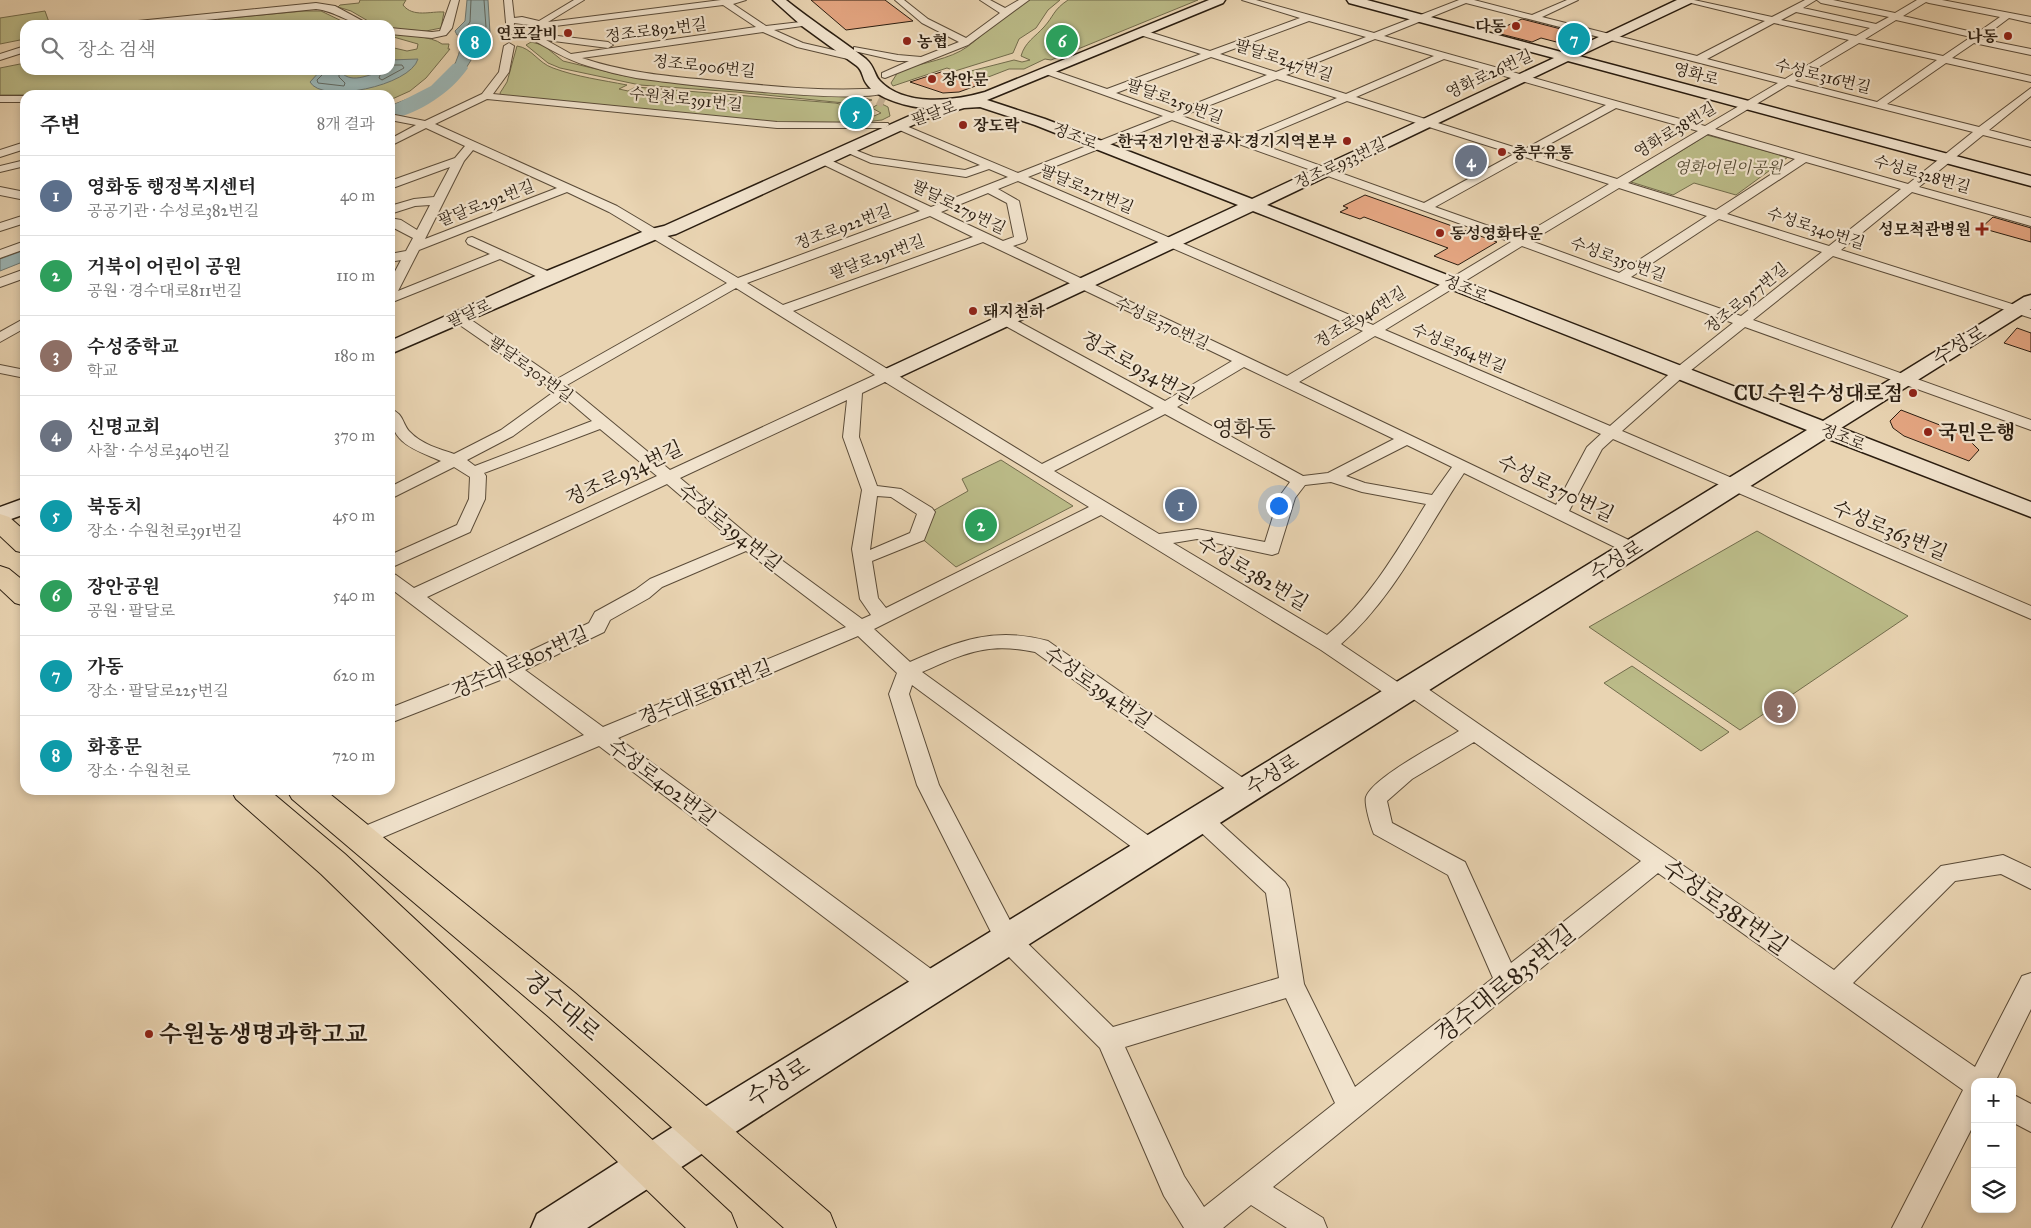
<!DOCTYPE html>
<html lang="ko">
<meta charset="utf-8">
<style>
:root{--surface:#fff;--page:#f2f2f2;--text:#222;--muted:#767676;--line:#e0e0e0;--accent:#d93025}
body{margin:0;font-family:"IM FELL Great Primer","Noto Serif KR",serif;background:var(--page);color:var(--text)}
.controls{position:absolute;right:15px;bottom:15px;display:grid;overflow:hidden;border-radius:10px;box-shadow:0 2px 8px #0003}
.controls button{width:45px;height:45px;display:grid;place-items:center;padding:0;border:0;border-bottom:1px solid var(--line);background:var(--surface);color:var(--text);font:25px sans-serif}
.you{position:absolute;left:1278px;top:505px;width:18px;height:18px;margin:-12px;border:4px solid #fff;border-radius:50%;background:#1a73e8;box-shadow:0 0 0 8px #1a73e833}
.badge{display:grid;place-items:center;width:32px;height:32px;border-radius:50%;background:var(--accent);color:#fff;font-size:16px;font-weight:700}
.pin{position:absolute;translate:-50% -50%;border:2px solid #fff;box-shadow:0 1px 5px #0006}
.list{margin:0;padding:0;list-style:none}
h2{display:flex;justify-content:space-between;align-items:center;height:65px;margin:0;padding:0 20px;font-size:21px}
h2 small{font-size:16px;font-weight:400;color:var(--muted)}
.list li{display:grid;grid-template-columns:32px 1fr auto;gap:15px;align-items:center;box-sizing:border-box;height:80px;padding:0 20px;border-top:1px solid var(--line)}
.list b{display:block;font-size:19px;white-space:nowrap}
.list p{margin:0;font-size:16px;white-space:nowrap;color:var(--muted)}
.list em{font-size:16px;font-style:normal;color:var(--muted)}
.icon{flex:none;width:28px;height:28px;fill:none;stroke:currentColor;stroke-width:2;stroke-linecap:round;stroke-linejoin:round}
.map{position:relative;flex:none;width:2031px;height:1228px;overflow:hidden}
.search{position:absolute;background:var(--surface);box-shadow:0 2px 8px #0003;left:20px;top:20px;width:375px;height:55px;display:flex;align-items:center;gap:12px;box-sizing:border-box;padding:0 18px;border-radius:15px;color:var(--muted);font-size:19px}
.panel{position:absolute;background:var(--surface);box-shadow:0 2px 8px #0003;left:20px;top:90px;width:375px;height:705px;border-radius:15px}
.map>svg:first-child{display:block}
.green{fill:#bb8;stroke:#726c4c}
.water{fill:#9bb6b6;stroke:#6e7974}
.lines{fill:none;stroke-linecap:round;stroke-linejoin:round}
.shore{stroke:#626a63;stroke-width:1}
.river{fill:#9bb6b6;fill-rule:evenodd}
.building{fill:#e5a682;stroke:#2a1d10}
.secondary-tunnel{stroke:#c3af92;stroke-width:14;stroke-dasharray:14 7;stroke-linecap:butt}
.street-casing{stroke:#5a4b38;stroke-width:2}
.secondary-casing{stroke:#2a1d10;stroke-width:3}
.primary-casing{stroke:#2a1d10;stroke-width:2}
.street{fill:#f1e3cd;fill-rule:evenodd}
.secondary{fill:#f1e3cd;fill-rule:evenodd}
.primary{fill:#e9d4b2;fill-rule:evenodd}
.poi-dot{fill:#8f2418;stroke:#f1e3cd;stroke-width:2}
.labels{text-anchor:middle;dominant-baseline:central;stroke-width:4.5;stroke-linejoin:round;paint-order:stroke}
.far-poi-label{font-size:16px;font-weight:bold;fill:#2a1d10;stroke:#f1e3cd;text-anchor:start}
.far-street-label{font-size:16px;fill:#2a1d10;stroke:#f1e3cd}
.far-park-label{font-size:16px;font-style:italic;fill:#564c34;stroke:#f1e3cd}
.street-label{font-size:20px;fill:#2a1d10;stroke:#f1e3cd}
.poi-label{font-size:20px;font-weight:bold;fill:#2a1d10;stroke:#f1e3cd;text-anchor:end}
.quarter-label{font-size:22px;fill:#2a1d10;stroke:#f1e3cd}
.near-street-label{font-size:24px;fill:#2a1d10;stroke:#f1e3cd}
.near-poi-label{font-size:24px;font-weight:bold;fill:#2a1d10;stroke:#f1e3cd;text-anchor:start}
</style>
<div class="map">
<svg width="2031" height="1228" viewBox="0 0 2031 1228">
<rect width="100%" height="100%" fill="#e9d4b2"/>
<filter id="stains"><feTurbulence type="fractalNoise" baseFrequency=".004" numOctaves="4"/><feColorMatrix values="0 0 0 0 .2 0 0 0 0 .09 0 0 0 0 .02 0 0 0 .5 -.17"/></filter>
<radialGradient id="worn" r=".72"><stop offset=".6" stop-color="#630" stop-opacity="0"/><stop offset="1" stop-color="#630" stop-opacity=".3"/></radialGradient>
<g class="green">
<path d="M360,0H406L403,5C413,18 431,11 444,12L441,28L426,31L390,29V25H375L351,11L338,7L340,5L359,3Z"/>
<path d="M1029,0H1060L1048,10L1036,28L1019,39L1013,53L955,71L947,68L893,86L891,83L898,72L903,69C923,63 950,59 967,47C988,32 1005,10 1029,0Z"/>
<path d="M1068,0H1198L1051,60L1045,59L1024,69H1009L978,81L967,72L1014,60L1022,62L1030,60L1021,56C1025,42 1035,37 1044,27C1054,16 1053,10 1068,0Z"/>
<path d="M45,11L50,25H25V39L0,44V18Z"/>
<path d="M304,11H321L350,25L217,23L219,19Z"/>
<path d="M390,34C403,35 432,36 442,44H449L448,49H450L426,78L410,91L390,100V95H264L228,93L183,95H0V68L25,63V70H390V47L407,51L417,49L418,44L390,36Z"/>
<path d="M531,42L543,45L563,61L625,76L856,96L872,100L854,104L736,92L640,85L560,68L548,63L526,45Z"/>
<path d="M517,46C532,48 538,63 553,68C577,77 602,80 627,85L619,89L628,91L636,87L835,103L850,106L852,109L848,113L854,116L863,112L874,116L881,113L872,108L880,103L888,107L890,116L882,120L847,124L771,123L501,96L500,93L507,82Z"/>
<path d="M1707,135L1788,157L1736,195L1694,183L1673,195L1631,182Z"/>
<path d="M1001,460L1073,506L956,567L920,537L931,512L968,491L962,479Z"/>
<path d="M1757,531L1908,616L1740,730L1589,627Z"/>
<path d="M1632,666L1729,732L1701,751L1604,683Z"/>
</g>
<g class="water">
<path d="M467,0H488L490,33H486L482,44L477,47C461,90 428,97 390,112V106C406,99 426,93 440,83C453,74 462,51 462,35H457L455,31L465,21Z"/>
<path d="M418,59C410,86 322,104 310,82L321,70H345L343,74C356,85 376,70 390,70V60Z"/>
<path d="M25,250V261L0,271V259Z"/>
</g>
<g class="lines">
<g class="shore">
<path d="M471,0L470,22L464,30L467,35L466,47L469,49C476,42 479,33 486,27L484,0"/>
<path d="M323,70V74L317,80L318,83L344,86L345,83L339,77V70"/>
<path d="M382,70L379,78L382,80L404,68L402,65H390"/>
</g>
<path class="river" d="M459,63L465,64L468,68C450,94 420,112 390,120V107L431,86L453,64Z"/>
</g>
<g class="building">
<path d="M811,0H885L913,21L846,30Z"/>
<path d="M1522,19L1588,36L1568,45L1541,38L1532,42L1493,32Z"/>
<path d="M941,72L954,76L964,73L984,83L959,92L943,93L910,82Z"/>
<path d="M1365,195L1497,242L1458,265L1434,256L1448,248L1364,217L1360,219L1340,212L1348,208L1343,206Z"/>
<path d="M1993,217L2031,228V242L1981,228Z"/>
<path d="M2017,328L2031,333V352L2004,343Z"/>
<path d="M1901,410L1976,439L1972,443L1979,450L1969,461L1904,436L1893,428L1890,421Z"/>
</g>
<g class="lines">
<path class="secondary-tunnel" d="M879,98L885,101"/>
<defs>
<g id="street">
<path d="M451,0H459L452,28L446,35L432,38L390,34V28L432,32L440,31Z"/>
<path d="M504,0H512L514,18L522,17L539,21L574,0H584L548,22L721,0H746L733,4L766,26L809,21V25L774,30L803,43L855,55L857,57L852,60L797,47L763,32L582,58C629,74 678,77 728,82C779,87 831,92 883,88L888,91C871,107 669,83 636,78C620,75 604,71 588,66C564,59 549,48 527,37V33H532L537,26L514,23L513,34H507ZM723,5L756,27L571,54L546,40L608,48L613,45L608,42L541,34L547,27Z"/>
<path d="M895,0H904L928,19L966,38L1000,13L980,0H990L1005,8L1019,0H1029L968,45L885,78L882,77V73L909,61H898L854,51V47L898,55L921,57L959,42L922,23Z"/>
<path d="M1242,0H1256L1374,33L1459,0H1474L1532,15L1567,0H1578L1542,17L1697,56L1765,21L1679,0H1694L1772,17L1805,0H1816L1803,8L1876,24L1889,17L1821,3L1817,0H1833L1895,13L1917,0H1942L2031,17V23L2009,18L1981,39L2031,49V55L1974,43L1952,58L2031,76V82L1946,63L1887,104L1979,127L2031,88V96L1989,130L2031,141V147L1983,135L1919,187L2031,218V226L1912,192L1841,250L2031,310V318L1833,256L1753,320L2031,420V430L1745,327L1685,375L1622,431L2031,606V619L1613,439L1602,449L1569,511L1639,545L1642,549L1639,553L1633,555L1627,553L1464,473C1425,531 1394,598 1341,644L1402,685L1404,682L1411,680L1418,682L1834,970L1941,866L2003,855L2031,868V889L2001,874L1955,881L1853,983L1975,1067L2022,976L2031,973V1009L1995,1082H1975V1122L1921,1228H1892L1963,1090L1658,873L1273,1187L1323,1218L1327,1228H1287L1251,1205L1223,1228H1184L1164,1196L1100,1048L998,946L917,785L889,694L897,673L858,636L618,738L942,977L945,985L942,993L933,996L924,993L599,746L369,843L361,846L353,843L350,837L353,831L584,735L508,677L390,723V708L494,667L390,588V573L396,575L414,588L657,476L600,429L484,473L486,476L485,499L470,532L390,568V555L457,525L469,499L470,477L454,467L390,499V487L441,461C414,449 390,444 390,409C404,413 402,424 410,432C421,444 440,449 454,454L501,430L555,391L454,321L452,318L454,315H464L557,379L727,283L609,212L567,192L419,250L398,291L490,254L468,244L466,241L468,238L472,237L554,274L556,277L554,280H544L500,259L390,303V281L401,260L390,262V254L406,251L413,238L390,226V218L401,220L417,230L430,205L415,206L390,214V206L414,199L434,197L450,167L390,189V181L455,158L465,146L426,128L390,146V139L416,125L390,120V114L425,121L482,94L499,72L504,46L509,43L514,46L509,72L493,94L777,122L888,123L889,125L884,128H777L487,99L435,124L617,206L738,278L920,211L818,162L816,160L818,158H826L931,207L1008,177L989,169L966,177L871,163L839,149L845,146L873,157L965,170L980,165L895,128L894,126L899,123L1018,173L1163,116L1043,73V69H1049L1107,89L1201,54L1137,34V30H1143L1210,51L1300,18ZM1926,2L1929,3L2000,17L1977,33L1903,16ZM1466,3L1778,83L1705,126L1384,36ZM1796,12L1870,28L1856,36L1781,20ZM1896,20L1971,37L1943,56L1865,39ZM1309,21L1366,37L1276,72L1220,54ZM1774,23L1849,40L1785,79L1707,59ZM1375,39L1434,56L1346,94L1286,75ZM1859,43L1937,60L1877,102L1795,81ZM1211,57L1267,75L1172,113L1116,93ZM1444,59L1606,105L1523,150L1356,97ZM1277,79L1337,98L1242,138L1182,116ZM1788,85L1973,132L1908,184L1715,129ZM1347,101L1514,154L1424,203L1252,141ZM1616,108L1698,131L1617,179L1533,153ZM1172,120L1511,242L1373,325L1028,177ZM1708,134L1795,159L1716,210L1628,183ZM473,150L557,188L425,239L464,161ZM1525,157L1609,184L1520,237L1435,207ZM1806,162L1901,189L1829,246L1727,214ZM1018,181L1363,331L1287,376L1013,246L1025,242L1027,239L1019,201L998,189ZM1619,188L1707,216L1619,273L1531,241ZM988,193L1007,203L1014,237L1003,241L941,212ZM930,216L973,237L783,305L747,283ZM1719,219L1822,252L1741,316L1631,277ZM983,242L998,249L1232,361L1165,401L1012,318H1002L1000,321L1002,324L1154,408L1042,464L793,311ZM1522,246L1733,323L1675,369L1610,426L1385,330ZM736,288L875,375L670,470L567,385ZM1375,336L1601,434L1587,447L1556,505L1299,382ZM1244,367L1394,439L1328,473L1303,476L1177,407ZM885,382L1089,507L886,608L878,598L872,561L924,540L935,512L932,508L901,489L877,486L859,437L862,393ZM565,398L592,421L475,466L467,460L513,436ZM847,400L843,437L862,490L852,549L860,599L871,615L862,619L754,540L680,478ZM1165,414L1290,482L1279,497L1265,542L1197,529L1159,534L1054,471ZM1407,445L1452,467L1432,495L1365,483L1346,476ZM1331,482L1362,492L1426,504C1397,551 1369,600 1327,635L1173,543L1197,539L1272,555L1278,553L1295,498L1305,485ZM667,484L736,543L650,579L635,590L595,612L589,623L511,660L427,597ZM877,496L891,497L917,514L910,533L870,550ZM1101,515L1321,650L1393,699L1400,701L1407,699L1409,696L1459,731C1440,743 1373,777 1366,797C1364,804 1371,827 1374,834L1448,875L1493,978L1355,1087L1304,984L1289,889L1285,882L1209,813L1201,810L1193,813L1190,819L1193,825L1266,893L1279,978L1113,1027L1016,932L939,785L909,694L912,685L1144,856L1152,859L1160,856L1163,850L1160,844L922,672C966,653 987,642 1035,652L1237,797L1245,799L1253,797L1256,791L1253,785L1048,641C994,626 958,641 910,662L874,629ZM746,551L846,627L603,727L525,670L604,632L610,620L649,598L662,587ZM1474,742L1641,861L1511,963L1465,862L1392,823L1387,801L1412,779ZM1286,998L1335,1103L1204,1207L1184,1176L1125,1047Z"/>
<path d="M316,3L335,6L370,25C350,25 336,11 316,9L155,25H123L128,22Z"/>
<path d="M25,46V52L0,60V54Z"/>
<rect x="0" y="96" width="25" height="6"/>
<path d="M25,142V149L0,157V150Z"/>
<path d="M25,160V166L0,172V166Z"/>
<path d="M0,187L25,192V200L0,195Z"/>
<path d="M25,215V223L0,231V223Z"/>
<path d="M25,241V249L0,258V250Z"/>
<path d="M25,269V278L0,287V278Z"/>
<path d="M25,318V328L0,342V332Z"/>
<path d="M0,365L25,370V378L0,373Z"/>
<path d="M2012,1094L2031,1104V1132L2012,1122Z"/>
</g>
<g id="secondary">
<path d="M773,0H786C812,21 840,39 866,59C875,67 874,75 880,81C905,107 954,101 985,92L1209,0H1225L1223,3L987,100L1045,119L1252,199L1554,58L1349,3L1347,0H1367L1565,53L1677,0H1693L1691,3L1579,56L2031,176V186L1568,61L1267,205L1823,421L2024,297L2031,295V309L1841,428L2031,502V517L1826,438L864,1049L587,1228H531L537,1214L687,1118L1807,430L1253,211L893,380L886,382L879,380L876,376L879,372L1238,205L1035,125L980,107L964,108L926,119L676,234L659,238L390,354V341L542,273L647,230L664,226L916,113L931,108C913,109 876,99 866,83C862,77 863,71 857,66L802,26Z"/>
<path d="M25,498V514L0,523V507Z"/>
</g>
<g id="primary">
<path d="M0,514L9,517L25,531V553L16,551L0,536Z"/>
<path d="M0,566L9,569L25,582V606L15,603L0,589Z"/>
<path d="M231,790H269L345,854L731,1213L737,1228H686L321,874L236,799Z"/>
<path d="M287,790H325L575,993L830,1213L836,1228H784L549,1017L292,799Z"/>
</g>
</defs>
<use href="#street" class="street-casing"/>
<use href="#secondary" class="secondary-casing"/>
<use href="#primary" class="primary-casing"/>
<use href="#street" class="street"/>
<use href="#secondary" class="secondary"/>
<use href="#primary" class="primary"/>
</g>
<g class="poi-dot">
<circle cx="1516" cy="26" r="5"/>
<circle cx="568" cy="33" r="5"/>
<circle cx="2008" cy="36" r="5"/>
<circle cx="907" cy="41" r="5"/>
<circle cx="932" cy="79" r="5"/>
<circle cx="963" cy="125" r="5"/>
<circle cx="1347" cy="141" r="5"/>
<circle cx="1502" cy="152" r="5"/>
<path d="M1979.5 221.5h5v5h5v5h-5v5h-5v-5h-5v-5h5z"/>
<circle cx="1440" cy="233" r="5"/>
<circle cx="973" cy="311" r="5"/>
<circle cx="1913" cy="393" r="5"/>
<circle cx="1928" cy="432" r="5"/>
<circle cx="149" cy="1034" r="5"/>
</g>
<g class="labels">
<g class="far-poi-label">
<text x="1506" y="26" text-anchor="end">다동</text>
<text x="558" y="33" text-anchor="end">연포갈비</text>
<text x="1998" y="36" text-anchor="end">나동</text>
<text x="917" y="41">농협</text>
<text x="942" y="79">장안문</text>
<text x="973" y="125">장도락</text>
<text x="1337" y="141" text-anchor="end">한국전기안전공사 경기지역본부</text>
<text x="1512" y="152">충무유통</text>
<text x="1971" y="229" text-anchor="end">성모척관병원</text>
<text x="1450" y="233">동성영화타운</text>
<text x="983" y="311">돼지천하</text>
</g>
<g class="far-street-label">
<text transform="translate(656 30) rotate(-7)">정조로892번길</text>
<text transform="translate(1284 60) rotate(18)">팔달로247번길</text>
<text transform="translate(704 66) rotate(6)">정조로906번길</text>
<text transform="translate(1489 74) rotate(-25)">영화로26번길</text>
<text transform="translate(1696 74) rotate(15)">영화로</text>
<text transform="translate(1823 76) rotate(14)">수성로316번길</text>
<text transform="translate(686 99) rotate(6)">수원천로391번길</text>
<text transform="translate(1175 101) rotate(20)">팔달로259번길</text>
<text transform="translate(934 113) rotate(-19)">팔달로</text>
<text transform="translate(1675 130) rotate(-31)">영화로38번길</text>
<text transform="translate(1075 136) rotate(21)">정조로</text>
<text transform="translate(1340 163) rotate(-25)">정조로933번길</text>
<text transform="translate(1922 174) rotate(16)">수성로328번길</text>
<text transform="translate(1087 189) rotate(23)">팔달로271번길</text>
<text transform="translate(486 203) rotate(-21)">팔달로292번길</text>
<text transform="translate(959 207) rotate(26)">팔달로279번길</text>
<text transform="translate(843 227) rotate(-20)">정조로922번길</text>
<text transform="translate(1816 228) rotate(18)">수성로340번길</text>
<text transform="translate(877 257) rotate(-20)">팔달로291번길</text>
<text transform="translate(1618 259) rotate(20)">수성로350번길</text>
<text transform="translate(1466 288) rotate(22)">정조로</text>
<text transform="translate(1746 298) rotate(-39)">정조로957번길</text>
<text transform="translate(469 313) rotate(-24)">팔달로</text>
<text transform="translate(1360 317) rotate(-31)">정조로946번길</text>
<text transform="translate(1162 323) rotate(25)">수성로370번길</text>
<text transform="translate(1459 348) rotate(23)">수성로364번길</text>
<text transform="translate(531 369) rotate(36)">팔달로303번길</text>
<text transform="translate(1843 437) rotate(22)">정조로</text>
</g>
<g class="far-park-label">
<text x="1728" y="167">영화어린이공원</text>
</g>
<g class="street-label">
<text transform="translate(1959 345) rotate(-31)">수성로</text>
<text transform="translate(1138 367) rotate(29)">정조로934번길</text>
<text transform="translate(624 473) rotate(-25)">정조로934번길</text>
<text transform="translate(1556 488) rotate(26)">수성로370번길</text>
<text transform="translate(730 527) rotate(39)">수성로394번길</text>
<text transform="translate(1890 530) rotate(23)">수성로363번길</text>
<text transform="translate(1616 560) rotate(-32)">수성로</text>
<text transform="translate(1253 573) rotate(31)">수성로382번길</text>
<text transform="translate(520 662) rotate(-24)">경수대로805번길</text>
<text transform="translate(1098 687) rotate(35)">수성로394번길</text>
<text transform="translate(705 692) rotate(-22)">경수대로811번길</text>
<text transform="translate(1272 774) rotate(-32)">수성로</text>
<text transform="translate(662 782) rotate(37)">수성로402번길</text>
</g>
<g class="poi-label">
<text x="1903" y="393">CU 수원수성대로점</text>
<text x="1938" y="432" text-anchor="start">국민은행</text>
</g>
<g class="quarter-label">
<text x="1244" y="428">영화동</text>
</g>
<g class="near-street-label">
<text transform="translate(1725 907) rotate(35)">수성로381번길</text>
<text transform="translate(1505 984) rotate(-39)">경수대로835번길</text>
<text transform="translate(562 1006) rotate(41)">경수대로</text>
<text transform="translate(778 1082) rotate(-32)">수성로</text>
</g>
<g class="near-poi-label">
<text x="159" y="1034">수원농생명과학고교</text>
</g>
</g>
<rect width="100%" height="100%" filter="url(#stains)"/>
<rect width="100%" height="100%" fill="url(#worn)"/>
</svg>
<div class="controls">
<button>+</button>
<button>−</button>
<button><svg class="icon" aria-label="layers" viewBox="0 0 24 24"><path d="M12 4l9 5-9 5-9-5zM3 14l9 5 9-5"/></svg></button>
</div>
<div class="you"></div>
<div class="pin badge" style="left:1181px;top:505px;background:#5c6f8a">1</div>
<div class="pin badge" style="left:981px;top:525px;background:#2e9e5b">2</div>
<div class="pin badge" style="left:1780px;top:707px;background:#8d6e63">3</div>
<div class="pin badge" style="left:1471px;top:161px;background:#6b7280">4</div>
<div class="pin badge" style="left:856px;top:113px;background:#0f9aa8">5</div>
<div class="pin badge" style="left:1062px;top:41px;background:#2e9e5b">6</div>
<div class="pin badge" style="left:1574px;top:39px;background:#0f9aa8">7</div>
<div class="pin badge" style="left:475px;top:42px;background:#0f9aa8">8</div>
<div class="search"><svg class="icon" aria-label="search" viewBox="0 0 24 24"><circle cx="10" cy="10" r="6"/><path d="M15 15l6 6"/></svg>장소 검색</div>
<section class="panel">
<h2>주변<small>8개 결과</small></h2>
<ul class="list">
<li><span class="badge" style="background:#5c6f8a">1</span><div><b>영화동 행정복지센터</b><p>공공기관 · 수성로382번길</p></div><em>40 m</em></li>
<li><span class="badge" style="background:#2e9e5b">2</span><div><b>거북이 어린이 공원</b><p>공원 · 경수대로811번길</p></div><em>110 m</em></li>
<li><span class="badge" style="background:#8d6e63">3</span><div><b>수성중학교</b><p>학교</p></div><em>180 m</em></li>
<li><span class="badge" style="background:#6b7280">4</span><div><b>신명교회</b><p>사찰 · 수성로340번길</p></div><em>370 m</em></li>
<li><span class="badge" style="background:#0f9aa8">5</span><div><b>북동치</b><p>장소 · 수원천로391번길</p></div><em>450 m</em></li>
<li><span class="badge" style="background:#2e9e5b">6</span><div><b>장안공원</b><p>공원 · 팔달로</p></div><em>540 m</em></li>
<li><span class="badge" style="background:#0f9aa8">7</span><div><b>가동</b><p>장소 · 팔달로225번길</p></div><em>620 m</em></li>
<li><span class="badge" style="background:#0f9aa8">8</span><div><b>화홍문</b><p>장소 · 수원천로</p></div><em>720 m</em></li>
</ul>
</section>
</div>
